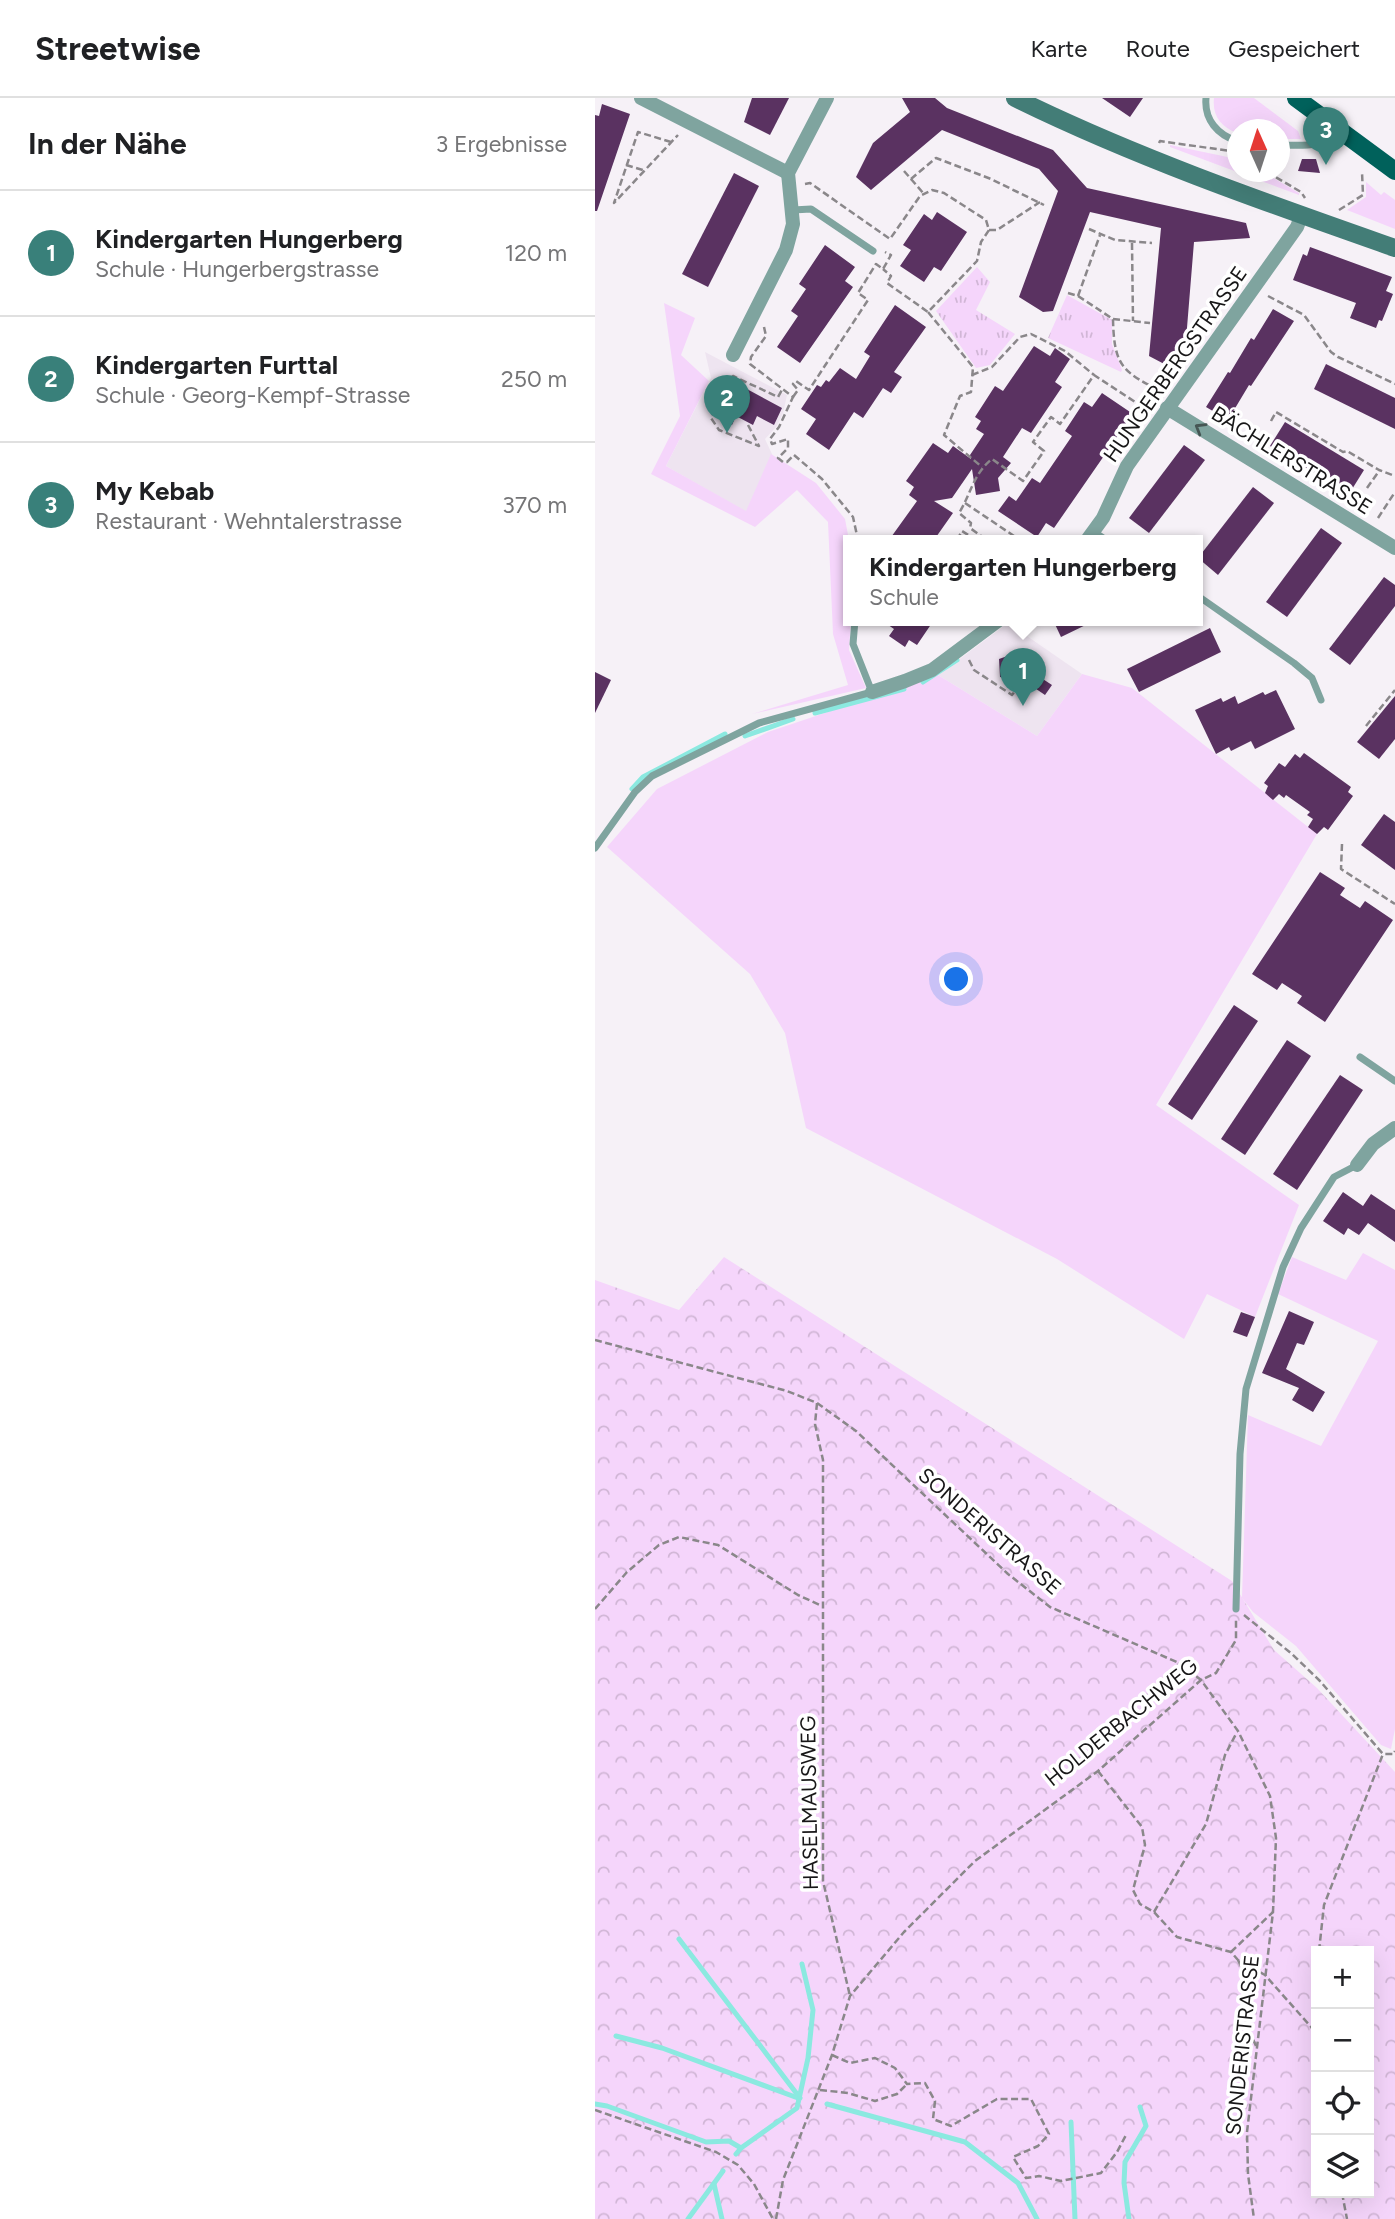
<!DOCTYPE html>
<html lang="de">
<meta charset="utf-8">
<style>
:root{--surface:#fff;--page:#f2f2f2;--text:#202124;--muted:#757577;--line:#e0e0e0;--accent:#39807a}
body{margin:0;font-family:Figtree,sans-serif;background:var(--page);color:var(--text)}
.controls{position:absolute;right:21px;bottom:21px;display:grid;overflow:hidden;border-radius:0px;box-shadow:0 7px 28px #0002}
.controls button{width:63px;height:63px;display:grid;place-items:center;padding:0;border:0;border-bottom:2px solid var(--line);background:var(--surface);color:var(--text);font:35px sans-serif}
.compass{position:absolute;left:632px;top:21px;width:63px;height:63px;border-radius:50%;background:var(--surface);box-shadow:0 7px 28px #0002;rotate:357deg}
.you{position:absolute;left:362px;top:882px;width:24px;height:24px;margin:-18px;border:5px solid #fff;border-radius:50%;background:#1a73e8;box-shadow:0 0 0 10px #1a73e833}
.badge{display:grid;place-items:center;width:46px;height:46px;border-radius:50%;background:var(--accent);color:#fff;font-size:23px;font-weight:700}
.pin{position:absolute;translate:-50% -58px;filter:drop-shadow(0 2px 4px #0008)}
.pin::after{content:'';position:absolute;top:37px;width:24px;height:21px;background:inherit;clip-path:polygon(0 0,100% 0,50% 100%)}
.popup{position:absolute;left:248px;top:437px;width:360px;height:91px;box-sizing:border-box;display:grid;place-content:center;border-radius:0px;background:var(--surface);filter:drop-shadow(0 2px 5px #0005);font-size:23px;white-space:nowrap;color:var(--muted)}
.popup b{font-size:26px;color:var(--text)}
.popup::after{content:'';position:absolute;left:50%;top:100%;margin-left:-14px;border:14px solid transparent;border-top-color:var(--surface)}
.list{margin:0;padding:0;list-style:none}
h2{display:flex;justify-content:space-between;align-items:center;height:91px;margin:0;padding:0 28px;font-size:30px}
h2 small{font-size:23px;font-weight:400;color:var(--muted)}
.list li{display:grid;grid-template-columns:46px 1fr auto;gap:21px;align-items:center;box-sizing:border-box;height:126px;padding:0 28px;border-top:2px solid var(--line)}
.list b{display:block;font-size:26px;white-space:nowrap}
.list p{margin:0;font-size:23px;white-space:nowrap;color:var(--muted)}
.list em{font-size:23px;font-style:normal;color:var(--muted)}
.icon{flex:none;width:38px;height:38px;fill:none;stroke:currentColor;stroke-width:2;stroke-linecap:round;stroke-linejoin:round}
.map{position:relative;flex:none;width:800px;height:2121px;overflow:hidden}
header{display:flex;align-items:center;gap:42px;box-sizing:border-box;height:98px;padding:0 35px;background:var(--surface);border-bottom:2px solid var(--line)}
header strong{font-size:33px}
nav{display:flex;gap:38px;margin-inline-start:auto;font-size:24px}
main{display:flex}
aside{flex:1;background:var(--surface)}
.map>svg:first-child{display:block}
.built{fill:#eee4f0}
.green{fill:#f5d5fb}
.forest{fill:url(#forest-crowns);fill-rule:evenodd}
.park{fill:url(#park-tufts)}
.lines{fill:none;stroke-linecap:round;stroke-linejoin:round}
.stream{stroke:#8be9e0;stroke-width:5}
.building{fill:#5a3261}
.path{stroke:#8a878a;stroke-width:2.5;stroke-dasharray:7 3.5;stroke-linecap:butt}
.lane{stroke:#7fa49f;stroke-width:7}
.street{stroke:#7fa49f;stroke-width:14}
.secondary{stroke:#437d77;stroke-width:18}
.primary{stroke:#00615b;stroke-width:18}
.oneway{stroke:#465654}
.labels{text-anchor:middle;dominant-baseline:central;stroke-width:7;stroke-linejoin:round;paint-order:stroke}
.street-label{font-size:21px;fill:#171617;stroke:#fff}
</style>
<header>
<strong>Streetwise</strong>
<nav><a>Karte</a><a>Route</a><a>Gespeichert</a></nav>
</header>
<main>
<aside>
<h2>In der Nähe<small>3 Ergebnisse</small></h2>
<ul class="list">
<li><span class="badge">1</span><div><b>Kindergarten Hungerberg</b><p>Schule · Hungerbergstrasse</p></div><em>120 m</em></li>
<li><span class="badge">2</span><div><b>Kindergarten Furttal</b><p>Schule · Georg-Kempf-Strasse</p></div><em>250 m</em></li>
<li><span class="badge">3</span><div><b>My Kebab</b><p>Restaurant · Wehntalerstrasse</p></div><em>370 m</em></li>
</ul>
</aside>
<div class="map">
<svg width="800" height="2121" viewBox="0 0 800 2121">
<defs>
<pattern id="forest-crowns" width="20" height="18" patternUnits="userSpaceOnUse" patternTransform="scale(1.75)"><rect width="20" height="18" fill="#f5d5fb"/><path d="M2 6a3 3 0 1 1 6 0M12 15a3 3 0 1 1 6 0" fill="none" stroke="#d1b6d6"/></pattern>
<pattern id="park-tufts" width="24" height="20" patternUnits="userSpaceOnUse" patternTransform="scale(1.75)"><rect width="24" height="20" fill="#f5d5fb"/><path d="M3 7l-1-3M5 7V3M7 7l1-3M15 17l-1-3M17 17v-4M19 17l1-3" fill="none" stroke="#d1b6d6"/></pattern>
</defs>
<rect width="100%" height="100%" fill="#f6f1f7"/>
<g class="built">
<path d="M110,254L192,297L188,315L182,328L170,341L189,382L151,414L71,368L116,280Z"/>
<path d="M413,525L487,576L442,638L343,577Z"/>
</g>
<g class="green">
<path d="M619,0H659L703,33L706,41H685L684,32H642V35C626,29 617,18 619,0Z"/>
<path d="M575,47L642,61V74H668L704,95V97L575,49Z"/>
<path d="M771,84L786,97L789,94L800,102V131L752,112L771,99Z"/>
<path d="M69,205L100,220L86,257L114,283L71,368L151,413L176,356L221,385L250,421L254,442L249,467L253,477V522H256L254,552L271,590L157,616L253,587L238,536L233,424L202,392L160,429L56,376L85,318Z"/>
<path d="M487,576L537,590L722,736L561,1007L704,1107L660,1219L612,1196L589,1241L462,1161L211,1030L190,935L155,876L12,749L62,691L173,634L343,577L442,638Z"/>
<path d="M768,1155L800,1172V1631L796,1651L786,1647L701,1548L658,1514L647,1500L653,1317L726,1348L783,1243L683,1196L697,1159L751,1182Z"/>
</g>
<path class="forest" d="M129,1159L637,1483L679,1552L722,1590L800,1674V2121H0V1182L84,1212ZM721,1853H774V2095H721Z"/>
<g class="park">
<path d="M382,169L395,184L381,212L420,236L395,267L381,270L341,213Z"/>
<path d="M472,197L517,222V246L527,272L526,274L453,240Z"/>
</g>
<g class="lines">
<g class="stream">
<path d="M328,584L362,562"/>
<path d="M220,615L309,591"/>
<path d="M150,638L198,621"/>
<path d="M37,691L48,679L130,636"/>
<path d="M84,1841L205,2000"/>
<path d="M21,1938L67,1950L203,2000"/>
<path d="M0,2006L12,2008L111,2044L134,2043L146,2050"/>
<path d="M232,2006L370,2044L423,2085L442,2121"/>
<path d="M476,2024L480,2121"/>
<path d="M141,2056L146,2050L202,2010L213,1960L218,1912L207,1866"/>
<path d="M119,2086L127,2121"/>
<path d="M93,2121L128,2073"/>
<path d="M534,2121L529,2085L530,2064L551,2028L545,2009"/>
</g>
</g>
<g class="building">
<path d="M157,0H194L175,37L149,24Z"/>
<path d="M307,0H340L352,10L458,52L492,90L651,125L655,140L599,144L591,242L573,268L554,258L566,130L495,114L458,213L448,214L424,199L463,93L444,71L347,32L276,92L261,79L278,45L315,14Z"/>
<path d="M507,0H548L535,19Z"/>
<path d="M7,6L35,16L2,113H0V17L4,18Z"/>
<path d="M707,61H721L725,75L703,73Z"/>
<path d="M139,75L164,88L113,189L87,176Z"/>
<path d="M342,114L372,134L346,173L339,169L329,184L305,168L316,152L308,147L329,116L337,122Z"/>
<path d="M230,147L260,169L250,183L258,189L205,265L182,249L203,218L196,213L211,191L204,186Z"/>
<path d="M715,149L797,179L791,193L798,196L787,223L784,222L781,230L755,220L761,205L698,182L708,156L712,158Z"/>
<path d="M300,207L331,229L299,274L307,279L296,295L288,290L268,320L259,314L234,352L211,336L221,321L206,311L222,287L226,289L231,282L234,284L245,270L261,281L275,258L269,254Z"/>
<path d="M678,211L699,223L656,288L654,287L633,322L611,309L633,274L635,275L656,240L659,242Z"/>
<path d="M439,248L455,258L460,250L475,261L460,284L467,289L436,335L427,330L408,359L416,365L403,380L405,393L381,397L377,371L357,400L339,403L358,415L339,442H294L322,403L314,397L319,389L311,383L338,345L353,355L358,348L376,361L375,357L389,336L381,331L386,323L380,319L400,288L408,293Z"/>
<path d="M731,266L800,300V331L719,291Z"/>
<path d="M137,283L187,310L179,327L162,318L158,327L141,318L137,327L119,318Z"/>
<path d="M507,295L538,316L459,430L451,425L442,439L403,413L414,398L421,403L437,380L445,385L477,338L470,333L489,304L497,309Z"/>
<path d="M690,324L769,372L754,396L675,348Z"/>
<path d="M589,347L610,362L554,435L534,420Z"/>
<path d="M658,389L679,405L623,477L603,460Z"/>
<path d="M726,430L747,445L692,519L671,504Z"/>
<path d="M789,479L800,487V508L755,567L734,551Z"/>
<path d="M286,522H339L322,547L314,542L310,549L294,538L299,531Z"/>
<path d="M458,522H501L466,539Z"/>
<path d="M615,530L626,554L544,594L532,571Z"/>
<path d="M421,555L434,572L457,587L450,597L425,580L422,584L405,579L404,561Z"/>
<path d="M0,574L16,582L0,615Z"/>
<path d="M681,592L700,631L660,651L656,643L636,653L634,649L621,656L600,612L626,600L628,604L640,598L643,606L668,594L670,597Z"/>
<path d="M800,598V641L784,661L762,644Z"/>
<path d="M709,655L756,689L753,694L758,698L733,732L729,729L722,736L713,729L718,721L712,717L715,714L691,697L689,700L684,696L678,702L670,695L673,688L669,685L684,665L690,669L700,656L705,660Z"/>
<path d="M789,716L800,724V772L766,747Z"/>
<path d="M725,774L750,790L745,797L765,810L770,803L798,822L730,924L702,905L707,898L687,885L682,892L657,876Z"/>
<path d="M639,907L663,923L597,1022L573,1006Z"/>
<path d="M692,942L716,958L650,1057L626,1041Z"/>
<path d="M745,977L768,992L702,1092L678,1076Z"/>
<path d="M748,1094L768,1108L776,1096L800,1112V1144L773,1125L764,1137L753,1130L749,1137L728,1123Z"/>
<path d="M694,1213L719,1224L709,1247L702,1245L691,1271L730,1294L718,1314L697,1302L704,1290L667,1275Z"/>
<path d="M646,1214L660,1219L652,1239L638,1234Z"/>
</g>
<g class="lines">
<g class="path">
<path d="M76,44L43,34L19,105L83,37"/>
<path d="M564,45L565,43L635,53"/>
<path d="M31,67L48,72"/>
<path d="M309,73L316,81L341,60L396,81L449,107"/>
<path d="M672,74L706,94L710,100"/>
<path d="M316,81L329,96"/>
<path d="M210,86L215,85L295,141L325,98L337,92L349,95L391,122L394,132L386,144L382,163L333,214L292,185L296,178L288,171"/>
<path d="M744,112L768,97L767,74"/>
<path d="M494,131L520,142L557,145"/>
<path d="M394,132H402L445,104"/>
<path d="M537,145L538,223"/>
<path d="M473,195L483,198L518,221C519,268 527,274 568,294"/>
<path d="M483,198L505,137"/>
<path d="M673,198L709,217L736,254L743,259L800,286"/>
<path d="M333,214L378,269L376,294L365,298L349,337L387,369"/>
<path d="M518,221L555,225"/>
<path d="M169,229L171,238L156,259L155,266L198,299L184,329L175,341L177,346L193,341V350L183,360L188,364H192L199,357L227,381L258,419L263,442"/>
<path d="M377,277L397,269L425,239L436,236L470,253L499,277"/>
<path d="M198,299L203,292L198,286L201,283L214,292L273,202L263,195L281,166L288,171L296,157L290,154"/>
<path d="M676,323L681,314L748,354L752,353L784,372L800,378"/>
<path d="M153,327L164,348L124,332L116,320L138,278L183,299L188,290"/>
<path d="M772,390L784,373"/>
<path d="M370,405L425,442"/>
<path d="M783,420L800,394"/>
<path d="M362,442L367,433L381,442"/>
<path d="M388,442L389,440L375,430L376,425L364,415C376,396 378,376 397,361L428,383L449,353L438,344L456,319L465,326L499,277L554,313"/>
<path d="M374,562L379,572L417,597L427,585"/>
<path d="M771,628L800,592"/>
<path d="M747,746L746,771L800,806"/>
<path d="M0,1242L192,1293L222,1305L261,1333L413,1476L455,1509L584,1565L606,1582L643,1633L675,1698L681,1740L678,1814L652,2034L653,2076L659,2121"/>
<path d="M222,1305L220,1326L228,1362V1783L255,1898"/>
<path d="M0,1511L32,1474L64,1447L84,1439L123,1447L203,1497L227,1508"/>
<path d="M649,1517L697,1556L725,1583L788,1656H799L800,1653"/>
<path d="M503,1673L547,1729L550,1747L538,1792L545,1806L559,1814L582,1839L636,1854L643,1862L670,1877L717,1930"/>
<path d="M559,1814L611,1726L630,1657L642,1634"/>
<path d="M724,1853L729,1807L788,1656"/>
<path d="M636,1854L678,1814"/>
<path d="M643,1862L652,1881L648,1901L651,1926L661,1948"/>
<path d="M721,1882L717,1930L721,1955"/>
<path d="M237,1957L255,1965L280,1960L300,1970L312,1986L330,1985L340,2003L338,2021L356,2028L402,2001H436L454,2036L443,2048L418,2059L431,2080L444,2078L466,2083L506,2075L522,2054L531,2037"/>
<path d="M225,1992L253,1995L280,2003L302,1996L312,1986"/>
<path d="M0,2012L121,2054L143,2067L159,2086L178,2121"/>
<path d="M747,2095L752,2121"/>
<path d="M181,2121L188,2082L237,1957L255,1898L309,1834L380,1763L503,1673L606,1582L621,1575L641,1542V1522"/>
</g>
<g class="lane">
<path d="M611,0C609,22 623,37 642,43"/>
<path d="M684,47C707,47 728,51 744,32"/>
<path d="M198,112L216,111L278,153"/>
<path d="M499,434L511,442"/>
<path d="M603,498L699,565L717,580L726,602"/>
<path d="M0,750L40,694L57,678L164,625L277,594L258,546L260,522"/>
<path d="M765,959L800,983"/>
<path d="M641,1511L645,1356L651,1291L688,1169L706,1130L739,1079L762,1067"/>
</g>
<g class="street">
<path d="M46,0L193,75"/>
<path d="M138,257L191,152L198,126L193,75L232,0"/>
<path d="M572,310L800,450"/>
<path d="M492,442L508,420L532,368L702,129L707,116"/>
<path d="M277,594L310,583L337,572L404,522"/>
<path d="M762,1067L778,1046L800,1030"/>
</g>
<path class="secondary" d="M420,0C542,60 672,105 800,150"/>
<path class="primary" d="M701,0L800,73"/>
</g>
<defs><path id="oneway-chevron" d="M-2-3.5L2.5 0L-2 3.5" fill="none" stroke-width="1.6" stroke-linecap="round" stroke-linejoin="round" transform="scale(1.75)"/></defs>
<use class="oneway" href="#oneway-chevron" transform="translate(605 330) rotate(-149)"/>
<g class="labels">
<g class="street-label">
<text transform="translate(580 266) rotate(-55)">HUNGERBERGSTRASSE</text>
<text transform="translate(697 362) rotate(32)">BÄCHLERSTRASSE</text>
<text transform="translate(395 1433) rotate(41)">SONDERISTRASSE</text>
<text transform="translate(526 1624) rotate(-39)">HOLDERBACHWEG</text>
<text transform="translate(214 1705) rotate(-91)">HASELMAUSWEG</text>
<text transform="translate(647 1947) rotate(-84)">SONDERISTRASSE</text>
</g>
</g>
</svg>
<div class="controls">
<button>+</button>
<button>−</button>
<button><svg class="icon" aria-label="locate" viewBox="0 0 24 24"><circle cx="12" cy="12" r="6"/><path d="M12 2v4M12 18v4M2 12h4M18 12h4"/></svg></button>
<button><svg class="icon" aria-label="layers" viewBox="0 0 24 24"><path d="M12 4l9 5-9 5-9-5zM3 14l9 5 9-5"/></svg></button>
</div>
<svg class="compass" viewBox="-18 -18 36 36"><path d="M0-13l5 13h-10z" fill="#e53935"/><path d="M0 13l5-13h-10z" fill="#757577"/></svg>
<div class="you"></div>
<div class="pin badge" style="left:428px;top:608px">1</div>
<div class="popup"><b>Kindergarten Hungerberg</b>Schule</div>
<div class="pin badge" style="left:132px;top:335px">2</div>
<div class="pin badge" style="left:731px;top:67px">3</div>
</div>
</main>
